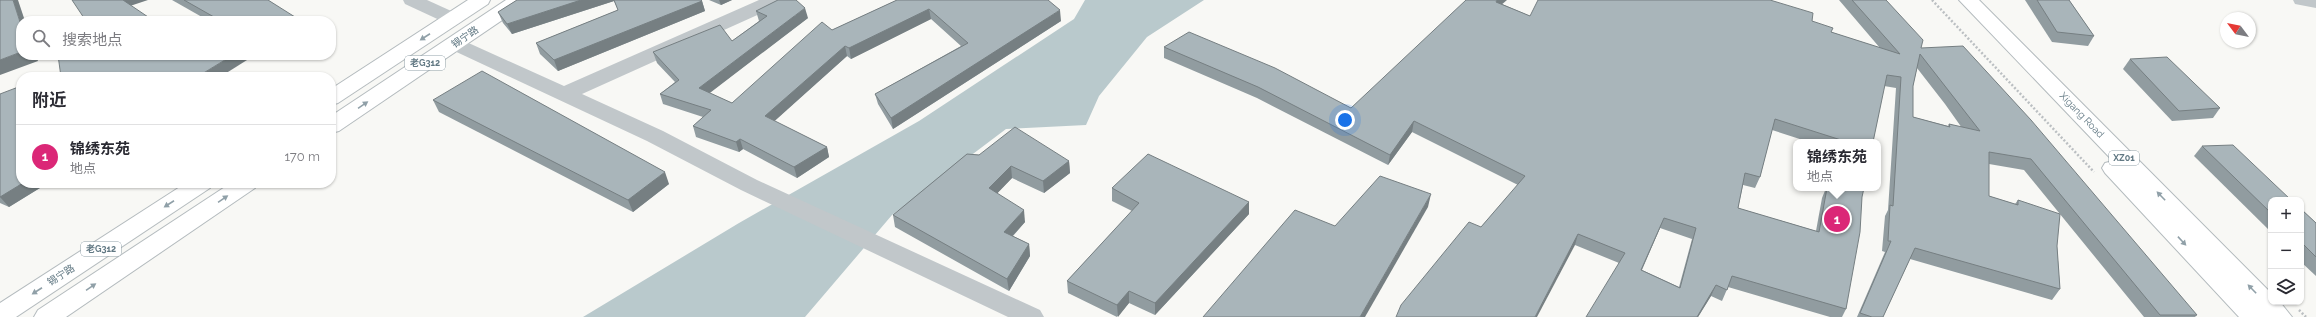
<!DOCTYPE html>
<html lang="zh">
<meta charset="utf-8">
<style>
:root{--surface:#fff;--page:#f2f2f3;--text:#2b2b33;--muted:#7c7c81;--line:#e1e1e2;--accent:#db2777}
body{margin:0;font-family:Raleway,"Noto Sans SC",sans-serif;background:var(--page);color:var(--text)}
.controls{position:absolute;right:12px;bottom:12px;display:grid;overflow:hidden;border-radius:8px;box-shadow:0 1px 3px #0004}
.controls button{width:36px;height:36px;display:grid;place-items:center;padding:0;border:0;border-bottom:1px solid var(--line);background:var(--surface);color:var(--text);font:20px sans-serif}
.compass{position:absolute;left:2220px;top:12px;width:36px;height:36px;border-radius:50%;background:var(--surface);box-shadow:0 1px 3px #0004;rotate:302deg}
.you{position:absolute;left:1345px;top:120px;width:14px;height:14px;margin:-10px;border:3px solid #fff;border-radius:50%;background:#1a73e8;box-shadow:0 0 0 6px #1a73e833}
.badge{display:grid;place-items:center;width:26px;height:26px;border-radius:50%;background:var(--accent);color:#fff;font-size:13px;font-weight:700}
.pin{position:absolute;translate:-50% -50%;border:2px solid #fff;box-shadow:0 1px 4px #0006}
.popup{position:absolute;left:1793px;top:139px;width:88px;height:52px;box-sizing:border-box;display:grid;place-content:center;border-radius:8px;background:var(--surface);filter:drop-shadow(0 1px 3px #0005);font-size:13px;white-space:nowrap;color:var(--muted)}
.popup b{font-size:15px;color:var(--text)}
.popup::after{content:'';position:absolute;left:50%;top:100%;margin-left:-8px;border:8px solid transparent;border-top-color:var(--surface)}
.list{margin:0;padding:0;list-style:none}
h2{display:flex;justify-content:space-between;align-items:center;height:52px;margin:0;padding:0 16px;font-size:17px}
h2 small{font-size:13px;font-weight:400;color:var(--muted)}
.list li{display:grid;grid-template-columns:26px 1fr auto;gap:12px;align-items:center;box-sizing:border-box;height:64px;padding:0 16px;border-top:1px solid var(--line)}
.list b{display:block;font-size:15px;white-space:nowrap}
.list p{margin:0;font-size:13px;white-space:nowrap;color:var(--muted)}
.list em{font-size:13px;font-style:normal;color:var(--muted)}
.icon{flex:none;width:22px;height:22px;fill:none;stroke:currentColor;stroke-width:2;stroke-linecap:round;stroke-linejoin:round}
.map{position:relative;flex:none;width:2316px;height:317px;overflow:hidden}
.search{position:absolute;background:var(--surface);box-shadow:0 1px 3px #0004;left:16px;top:16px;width:320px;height:44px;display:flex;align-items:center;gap:10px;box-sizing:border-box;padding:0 14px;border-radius:16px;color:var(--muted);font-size:15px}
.panel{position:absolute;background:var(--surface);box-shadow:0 1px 3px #0004;left:16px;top:72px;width:320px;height:116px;border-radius:16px}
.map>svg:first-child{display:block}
.water{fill:#b9c9cc}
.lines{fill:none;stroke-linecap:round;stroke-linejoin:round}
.major-casing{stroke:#b4bbbe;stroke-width:2}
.path{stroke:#bbbfc2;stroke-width:2.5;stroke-dasharray:2 2;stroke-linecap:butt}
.minor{fill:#c1c7ca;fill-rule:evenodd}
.major{fill:#fff;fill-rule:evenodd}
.wall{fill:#919ca0;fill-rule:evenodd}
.shaded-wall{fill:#767f82}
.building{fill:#a9b5ba;stroke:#767f82;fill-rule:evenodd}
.oneway{fill:#90a0a8}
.labels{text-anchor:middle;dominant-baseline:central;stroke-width:4;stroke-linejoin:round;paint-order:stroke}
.shield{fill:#fff;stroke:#90a0a8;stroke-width:1}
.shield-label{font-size:9px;font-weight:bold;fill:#617883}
.street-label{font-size:10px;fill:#617883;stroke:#fff}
</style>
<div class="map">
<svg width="2316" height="317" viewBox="0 0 2316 317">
<rect width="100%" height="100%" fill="#f8f8f5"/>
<path class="water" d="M1085,0H1204L1147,37L1099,96L1086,125L1006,129L892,215L805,317H583L739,223L919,121L1074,19Z"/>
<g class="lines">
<defs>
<g id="major">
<path d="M468,0H490L488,4L338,103L331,105V89Z"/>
<path d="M506,0H528L526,4L339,131L331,133V116Z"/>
<path d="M1959,0H1979L2271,293V302H2280L2292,317H2239L2105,173L2102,168L2105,163L2113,161Z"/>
<path d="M186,183H213L210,188L16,317H0V303Z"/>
<path d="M231,183H258L255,188L66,317H34L38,310Z"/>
</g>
</defs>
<use href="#major" class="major-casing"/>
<g class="path">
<path d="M1932,0L2094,172"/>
<path d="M2299,310L2306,317"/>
</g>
<g class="minor">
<path d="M403,0H427L460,15L463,19L460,23L453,25L446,23L405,4Z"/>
<path d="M759,0H784L782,4L582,94L663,131L757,180L1040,310L1044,317H1008L741,190L647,141L448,48L445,44L448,40L455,38L462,40L564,86Z"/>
<path d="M2293,0H2316V8L2295,4Z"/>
</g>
<use href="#major" class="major"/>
</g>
<g class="wall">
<path d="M172,0H268L298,21H209Z"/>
<path d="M517,0L702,1L705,11L558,71L540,54L536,43L618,10L614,1L512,34L503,23L498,12Z"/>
<path d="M709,0H732L721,5Z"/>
<path d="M897,0L1061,21L893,129L878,104L875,94L961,46L931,19L851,59L847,56L774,121L827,147L829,157L797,178L743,149L739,152L696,137L693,126L703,117L663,104L660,94L675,82L657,63L653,52L732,41L759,21L756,11L808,18L709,93L732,103L832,30Z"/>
<path d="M1839,0H1886L1921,48L2197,315L2195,317H2144L2024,170L1989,164V196L2015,204L2018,200L2057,246L2060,289L2052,300L1910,259L1883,317H1857L1885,252L1882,251L1885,216L1888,210L1896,88L1884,86L1873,142H1809L1772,130L1760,177L1755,188L1743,185L1738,208L1816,231L1822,198L1826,188L1862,197L1846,309L1842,317H1830L1728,287L1722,301L1711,296L1698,317L1619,263L1575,245L1481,227L1518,185L1412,132L1388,165L1257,98L1164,58V47L1351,108L1502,4L1530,16L1812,21L1831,32L1880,48ZM1917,68L1945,104L1962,128L1949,124L1948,126L1913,117V86ZM1660,228L1692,239L1679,287L1642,270Z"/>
<path d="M2025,0H2069L2094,36L2088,46L2052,42Z"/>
<path d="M2130,59L2220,108L2213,118L2172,121L2123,69Z"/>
<path d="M0,94L21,183H48L9,207L0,203Z"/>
<path d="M433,100L669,184L633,212L439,112Z"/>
<path d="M2202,146L2271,200V232L2194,156Z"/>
<path d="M967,154L1069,161L1070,173L1044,193L1012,178L997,193L1025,222L1013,236L1029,244L1030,256L1009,291L895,227L893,215Z"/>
<path d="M1112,188L1249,202V214L1155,315L1129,303L1117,317L1068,293L1067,281L1132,211L1112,201Z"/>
<path d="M2301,209L2316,223V276L2301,262Z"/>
</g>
<g class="shaded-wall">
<path d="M13,0H18L25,21H21V25Z"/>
<path d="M122,0H148L127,7Z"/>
<path d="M581,0H614V1L512,34L507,24Z"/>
<path d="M719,0H732L721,5Z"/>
<path d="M1497,0H1507L1493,12L1496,2Z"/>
<path d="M702,1L705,11L558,71L554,60Z"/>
<path d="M805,8L808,18L702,99L699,88Z"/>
<path d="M929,9L931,19L851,59L849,48Z"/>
<path d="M1060,10L1061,21L893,129L891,118Z"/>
<path d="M295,17L298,21H288Z"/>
<path d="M845,46L847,56L768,127L765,116Z"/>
<path d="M21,52V55H36L38,61L0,75V60Z"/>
<path d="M233,55H255L220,77H197Z"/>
<path d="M1414,121L1412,132L1388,165L1390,155Z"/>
<path d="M740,139L743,149L739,152L736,142Z"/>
<path d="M827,147L829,157L797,178L794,167Z"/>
<path d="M1069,161L1070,173L1044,193L1043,181Z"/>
<path d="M1011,166L1012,178L991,200L989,188Z"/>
<path d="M665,172L669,184L633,212L628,200Z"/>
<path d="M23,183H48L9,207L0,197Z"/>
<path d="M1431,194L1428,207L1365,317H1360Z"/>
<path d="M1249,202V214L1155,315V303Z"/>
<path d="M1024,210L1025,222L1005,244L1004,232Z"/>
<path d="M1664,218L1660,228L1637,280L1641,270Z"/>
<path d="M1578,234L1575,245L1537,317H1535Z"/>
<path d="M1029,244L1030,256L1009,291L1007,279Z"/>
<path d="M1716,285L1711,296L1698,317H1697Z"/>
<path d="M1129,291V303L1118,317L1117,305Z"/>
</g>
<g class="building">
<path d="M0,0H13L21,25V52L0,60Z"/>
<path d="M72,0H123L154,21H86Z"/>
<path d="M184,0H268L295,17L288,21H221Z"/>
<path d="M517,0H581L507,24L498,12Z"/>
<path d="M614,0H701L702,1L554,60L536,43L618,10Z"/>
<path d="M778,0H796L805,8L699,88L732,103L822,22L832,30L897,0H1048L1060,10L891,118L875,94L968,43L929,9L849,48L845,46L765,116L827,147L794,167L740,139L736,142L693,126L711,110L660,94L679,80L653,52L720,25L732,41L767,16L756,11Z"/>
<path d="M1466,0H1497L1496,2L1530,16L1538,0H1770L1813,13L1812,21L1833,28L1831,32L1900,54L1852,0H1886L1923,40L1921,48L1963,46L2031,120L2197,315H2160L2031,159L1989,152V196L2018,205V200L2060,214L2057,246L2060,289L1915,248L1883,317H1872L1860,313L1891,241H1888L1890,205L1893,206L1901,77L1887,75L1873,142H1841V140L1775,119L1760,177L1745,173L1738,208L1819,232L1827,188H1864L1862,197L1860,232L1846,309L1732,276L1727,290L1716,285L1697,317H1586L1625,253L1578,234L1535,317H1396L1401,305L1469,222L1481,227L1525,176L1414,121L1390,155L1258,87L1164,47L1189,32L1275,68L1351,108ZM1920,54L1980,131L1949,124L1950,127L1913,117V86ZM1664,218L1696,228L1680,288L1641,270Z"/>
<path d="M2037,0H2069L2094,36L2057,32Z"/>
<path d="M58,55H233L197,77H61Z"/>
<path d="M2167,57L2220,108L2179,111L2130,59Z"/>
<path d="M482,71L665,172L628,200L433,100Z"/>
<path d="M21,86V183H23L0,197V94Z"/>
<path d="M1015,127L1069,161L1043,181L1011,166L989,188L1024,210L1004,232L1029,244L1007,279L893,215L967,154L979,155Z"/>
<path d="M2233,145L2291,200H2271V213L2202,146Z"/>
<path d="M1148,154L1249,202L1155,303L1129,291L1117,305L1067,281L1139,203L1112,188Z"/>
<path d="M1380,176L1431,194L1360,317H1203L1295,210L1335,226Z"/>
<path d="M2301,209L2316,223V257L2301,242Z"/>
</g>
<defs><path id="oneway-solid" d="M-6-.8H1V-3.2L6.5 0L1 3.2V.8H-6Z"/></defs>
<g class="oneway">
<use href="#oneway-solid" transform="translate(425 37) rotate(147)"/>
<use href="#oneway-solid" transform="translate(363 105) rotate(-34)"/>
<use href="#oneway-solid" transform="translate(2161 196) rotate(-134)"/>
<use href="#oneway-solid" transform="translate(223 199) rotate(-34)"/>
<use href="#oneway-solid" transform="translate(169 204) rotate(147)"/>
<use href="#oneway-solid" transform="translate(2182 241) rotate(47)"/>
<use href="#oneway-solid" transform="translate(91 287) rotate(-34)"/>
<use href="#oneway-solid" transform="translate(2252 289) rotate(-134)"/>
<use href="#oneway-solid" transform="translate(37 291) rotate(147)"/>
</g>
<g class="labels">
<g class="shield">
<rect x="405" y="56" width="40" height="14" rx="3"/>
<rect x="2109" y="151" width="30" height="14" rx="3"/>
<rect x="81" y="242" width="40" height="14" rx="3"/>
</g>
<g class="shield-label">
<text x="425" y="63">老G312</text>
<text x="2124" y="158">XZ01</text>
<text x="101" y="249">老G312</text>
</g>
<g class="street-label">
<text transform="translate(465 37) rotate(-34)">锡宁路</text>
<text transform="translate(2082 115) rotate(46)">Xigang Road</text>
<text transform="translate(61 275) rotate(-33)">锡宁路</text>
</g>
</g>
</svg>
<div class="controls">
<button>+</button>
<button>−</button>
<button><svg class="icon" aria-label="layers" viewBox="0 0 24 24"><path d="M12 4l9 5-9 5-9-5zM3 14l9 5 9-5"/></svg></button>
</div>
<svg class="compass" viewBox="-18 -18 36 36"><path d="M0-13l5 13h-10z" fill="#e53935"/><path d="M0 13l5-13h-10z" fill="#7c7c81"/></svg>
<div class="you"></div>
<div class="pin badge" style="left:1837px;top:219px">1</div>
<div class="popup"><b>锦绣东苑</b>地点</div>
<div class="search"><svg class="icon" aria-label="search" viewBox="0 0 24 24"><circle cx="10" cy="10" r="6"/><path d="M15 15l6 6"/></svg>搜索地点</div>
<section class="panel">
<h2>附近<small></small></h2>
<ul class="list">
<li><span class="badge">1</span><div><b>锦绣东苑</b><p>地点</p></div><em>170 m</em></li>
</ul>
</section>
</div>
